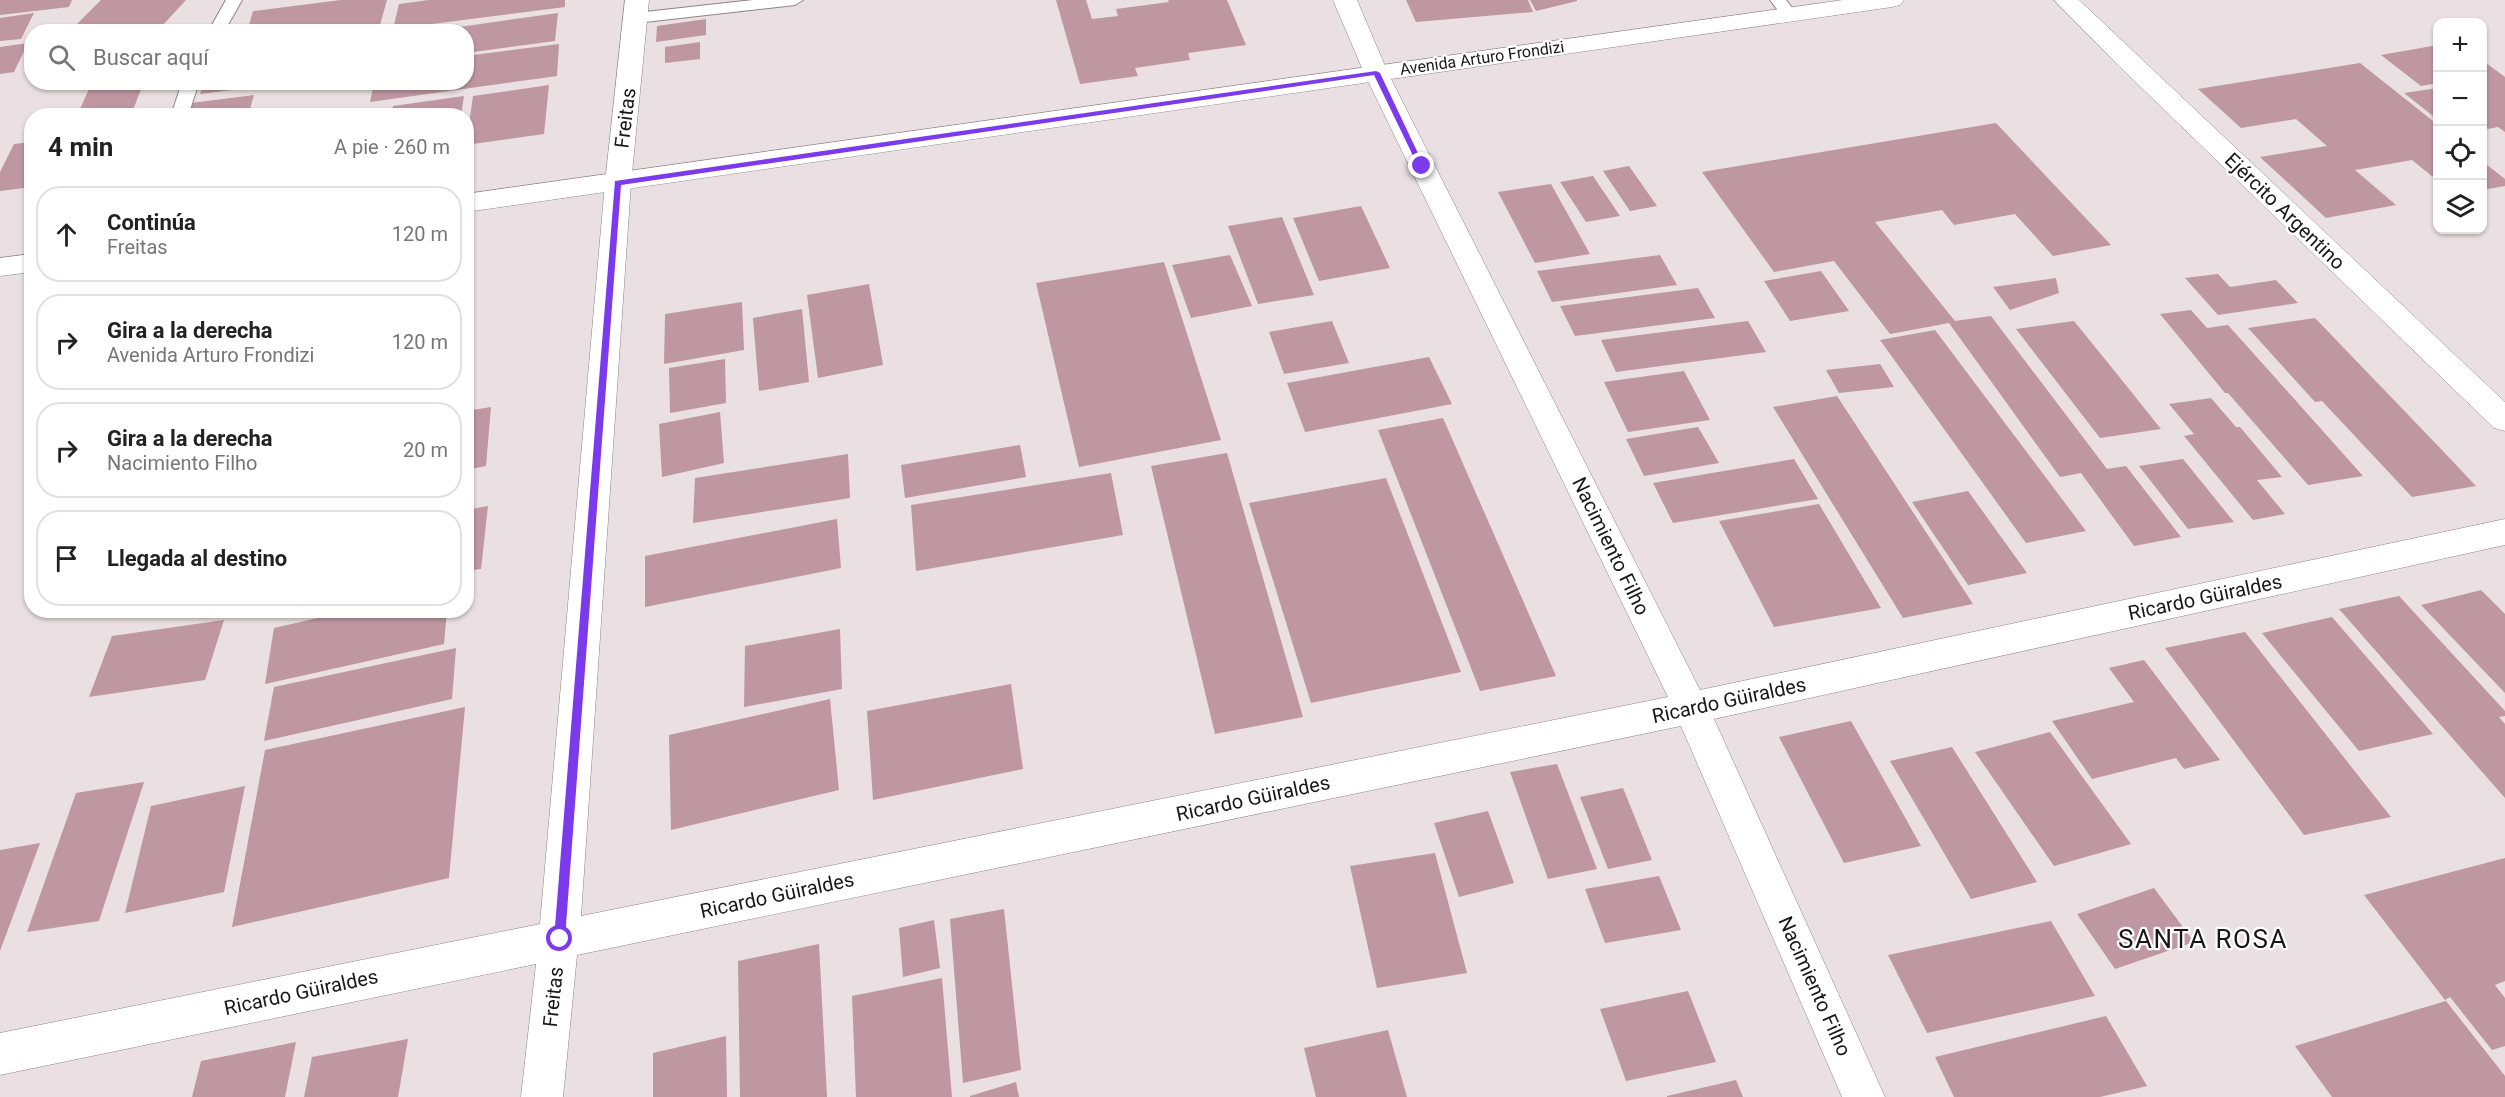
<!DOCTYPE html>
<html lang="es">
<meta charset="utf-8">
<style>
:root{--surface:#fff;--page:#f6f6f6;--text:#222;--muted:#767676;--line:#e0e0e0}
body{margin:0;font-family:Roboto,sans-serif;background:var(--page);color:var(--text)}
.controls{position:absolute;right:18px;top:18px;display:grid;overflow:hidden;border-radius:12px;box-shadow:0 2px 4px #0004}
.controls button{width:54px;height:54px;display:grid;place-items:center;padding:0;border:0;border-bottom:2px solid var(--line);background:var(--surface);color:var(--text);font:30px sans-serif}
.stop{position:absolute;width:18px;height:18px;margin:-14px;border:4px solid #7c3aed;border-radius:50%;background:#fff}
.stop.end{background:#7c3aed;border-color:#fff;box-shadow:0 2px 6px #0008}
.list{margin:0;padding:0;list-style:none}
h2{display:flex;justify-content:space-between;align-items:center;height:78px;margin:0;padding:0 24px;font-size:26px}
h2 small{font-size:20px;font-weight:400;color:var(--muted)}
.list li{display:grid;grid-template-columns:39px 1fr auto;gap:18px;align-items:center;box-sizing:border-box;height:96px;margin:0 12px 12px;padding:0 12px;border:2px solid var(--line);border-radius:24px}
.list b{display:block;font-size:22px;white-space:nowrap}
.list p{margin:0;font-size:20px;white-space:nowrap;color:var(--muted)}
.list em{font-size:20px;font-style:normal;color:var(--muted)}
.icon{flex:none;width:33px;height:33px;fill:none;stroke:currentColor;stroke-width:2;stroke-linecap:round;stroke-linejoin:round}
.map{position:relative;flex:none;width:2505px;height:1097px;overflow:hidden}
.search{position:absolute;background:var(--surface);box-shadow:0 2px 4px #0004;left:24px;top:24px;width:450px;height:66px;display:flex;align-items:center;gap:15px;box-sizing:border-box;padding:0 21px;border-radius:24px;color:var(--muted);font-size:22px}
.panel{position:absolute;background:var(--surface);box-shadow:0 2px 4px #0004;left:24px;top:108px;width:450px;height:510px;border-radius:24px}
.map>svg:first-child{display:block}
.building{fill:#be97a2}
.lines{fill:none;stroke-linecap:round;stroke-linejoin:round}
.service-casing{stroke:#8e8487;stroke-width:2}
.minor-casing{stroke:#8e8487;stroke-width:1}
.secondary-casing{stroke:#8e8487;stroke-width:1}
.service{fill:#fff;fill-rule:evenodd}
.minor{fill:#fff;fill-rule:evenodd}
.secondary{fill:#fff;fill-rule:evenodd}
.route{fill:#7c3aed}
.labels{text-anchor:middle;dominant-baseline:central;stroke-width:4.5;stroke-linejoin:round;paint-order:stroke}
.far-street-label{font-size:16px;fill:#1a1617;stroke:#fff}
.street-label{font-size:20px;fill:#1a1617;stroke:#fff}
.near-neighbourhood-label{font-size:26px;letter-spacing:1.5px;fill:#1a1617;stroke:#fff}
</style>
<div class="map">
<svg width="2505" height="1097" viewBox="0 0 2505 1097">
<rect width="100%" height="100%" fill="#eadfe2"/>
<g class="building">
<path d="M0,0H72L69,7L0,15Z"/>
<path d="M101,0H186L162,26L77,24Z"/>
<path d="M341,0H387L380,25L334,32H247L253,11Z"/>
<path d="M429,0H565V7L393,29L399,4Z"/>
<path d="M1056,0H1086L1092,19L1118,16L1116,9L1169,2L1168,0H1227L1246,45L1188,53L1190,60L1135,68L1138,76L1080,84Z"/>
<path d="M1406,0H1528L1533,12L1416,22Z"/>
<path d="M1530,0H1577V1L1536,11Z"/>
<path d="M34,13L21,39L0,41V18Z"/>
<path d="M558,13L555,41L466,53V32H424Z"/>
<path d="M706,19V35L656,42L657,26Z"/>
<path d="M700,42V59L665,63V47Z"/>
<path d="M28,43L14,72L0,74V47Z"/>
<path d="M559,44L557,76L370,102L374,82H466V56Z"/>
<path d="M2438,45V83L2421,86L2381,55Z"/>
<path d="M2482,60L2505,77V132L2498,127L2482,130Z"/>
<path d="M2360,63L2438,125V181L2412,160L2355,170L2396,205L2326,218L2260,157L2327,146L2296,119L2241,128L2198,89Z"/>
<path d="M92,82H144L131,115L77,116Z"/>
<path d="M204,82H279V84L200,94Z"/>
<path d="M549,85L544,134L466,145L473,96Z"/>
<path d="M2438,88V120L2404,93Z"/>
<path d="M254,95L248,116H187L191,103Z"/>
<path d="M464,96L461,116H391L393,106Z"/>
<path d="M1996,123L2111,245L2053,256L2015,214L1954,225L1942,210L1875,222L1955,321L1991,316L2107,469L2126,466L2181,537L2134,546L2081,473L2060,477L1949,323L1890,334L1834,261L1774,272L1702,172Z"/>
<path d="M32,142V187L0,191V172L14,144Z"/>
<path d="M2482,161L2505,179V186L2482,190Z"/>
<path d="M1629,166L1657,206L1630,211L1603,171Z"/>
<path d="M1593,176L1620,216L1586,222L1560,182Z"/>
<path d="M1551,184L1590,254L1535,263L1498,192Z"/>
<path d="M1361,206L1390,268L1319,281L1293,218Z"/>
<path d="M1282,217L1314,295L1258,304L1228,226Z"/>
<path d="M1230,255L1252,306L1191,318L1172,265Z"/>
<path d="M1660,255L1677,285L1552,302L1537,271Z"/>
<path d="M1164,262L1221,440L1079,467L1036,283Z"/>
<path d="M1821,271L1849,311L1790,321L1764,281Z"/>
<path d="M2218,274L2230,287L2276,280L2298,303L2218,315L2185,278Z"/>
<path d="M2056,278L2059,293L2010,310L1993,287Z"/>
<path d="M869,284L883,365L818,378L807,295Z"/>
<path d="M1698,288L1715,318L1575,336L1560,306Z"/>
<path d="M742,302L744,350L664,364L665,314Z"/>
<path d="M802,309L809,382L759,391L753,318Z"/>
<path d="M2191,310L2207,328L2228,325L2363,476L2308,485L2228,393H2225L2160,314Z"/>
<path d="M2315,318L2441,449L2476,486L2412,497L2322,401L2315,402L2248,328Z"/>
<path d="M1332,321L1349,363L1284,374L1269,332Z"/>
<path d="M1748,321L1766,352L1616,372L1601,340Z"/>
<path d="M2074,321L2121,379L2161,429L2100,438L2016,329Z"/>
<path d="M1935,330L2086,531L2026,543L1880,340Z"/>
<path d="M1429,357L1452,404L1305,432L1287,383Z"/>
<path d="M725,359L726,403L670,413L669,368Z"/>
<path d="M1880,364L1894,387L1839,393L1826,370Z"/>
<path d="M1684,371L1710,420L1628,432L1604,382Z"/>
<path d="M1837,396L1973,604L1903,618L1773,407Z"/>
<path d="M2211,398L2236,427H2240L2282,477L2257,480L2285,514L2253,520L2184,436L2194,434L2169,404Z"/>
<path d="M491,407L486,466L466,470V411Z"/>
<path d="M720,412L724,463L662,477L659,424Z"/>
<path d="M1443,418L1556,676L1480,691L1378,430Z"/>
<path d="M1698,427L1719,463L1644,476L1626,439Z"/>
<path d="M1020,445L1026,477L905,498L901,465Z"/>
<path d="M1227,453L1303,717L1215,734L1151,466Z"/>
<path d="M848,454L850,498L693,523L695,478Z"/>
<path d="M1794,459L1818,499L1673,523L1653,483Z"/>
<path d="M2183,459L2234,522L2188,529L2139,466Z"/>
<path d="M1111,473L1123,535L916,571L911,505Z"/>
<path d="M1386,478L1461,672L1311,703L1249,503Z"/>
<path d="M1968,491L2027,573L1968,585L1912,502Z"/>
<path d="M1819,504L1881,608L1774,627L1719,521Z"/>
<path d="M488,506L481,569L466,571V510Z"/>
<path d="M837,519L841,568L645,607V556Z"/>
<path d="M2481,590L2505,614V693L2421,605Z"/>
<path d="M2399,596L2505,711V716L2499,717L2505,724V798L2339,609Z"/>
<path d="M353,610H447L444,644L265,684L274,628Z"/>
<path d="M2332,617L2433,734L2359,751L2262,633Z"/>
<path d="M224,620L205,680L89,697L112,636Z"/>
<path d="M840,629L842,689L744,707L745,646Z"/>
<path d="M2245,632L2312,717L2391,817L2304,835L2165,648Z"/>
<path d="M456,648L452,699L264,741L274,687Z"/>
<path d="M2144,660L2220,760L2184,769L2176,758L2092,779L2052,721L2134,702L2109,668Z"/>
<path d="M1011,684L1023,769L873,800L867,711Z"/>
<path d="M830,699L839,790L671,830L669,735Z"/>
<path d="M465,707L449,878L232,927L265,750Z"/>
<path d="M1851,721L1921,846L1844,863L1779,737Z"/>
<path d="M2050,732L2131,844L2054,866L1975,752Z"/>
<path d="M1952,747L2037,882L1971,899L1890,761Z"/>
<path d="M1557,764L1597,869L1548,879L1510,772Z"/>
<path d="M144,782L99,921L27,932L76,793Z"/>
<path d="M245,786L224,892L125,913L151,806Z"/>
<path d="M1623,788L1652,860L1608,869L1580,797Z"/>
<path d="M1488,811L1514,883L1459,897L1434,823Z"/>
<path d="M40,843L0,951V850Z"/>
<path d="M1435,853L1467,973L1377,988L1350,866Z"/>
<path d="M2505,858V981L2495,985L2505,998V1046L2492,1050L2450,997L2445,1000L2364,895Z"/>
<path d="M1659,876L1681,930L1605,943L1585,889Z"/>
<path d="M2154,888L2194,942L2115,969L2077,914Z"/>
<path d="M1004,909L1021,1070L963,1083L950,919Z"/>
<path d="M934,920L940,968L903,977L899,928Z"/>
<path d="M2051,921L2095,996L1927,1033L1888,955Z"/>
<path d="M819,944L827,1097H740L738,961Z"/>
<path d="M942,978L952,1097H856L852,996Z"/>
<path d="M1688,991L1716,1062L1626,1081L1600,1009Z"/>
<path d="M2446,1001L2505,1076V1097H2332L2295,1046Z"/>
<path d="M2106,1016L2147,1086L2100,1097H1954L1935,1057Z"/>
<path d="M1388,1030L1407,1097H1316L1304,1048Z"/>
<path d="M726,1036L727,1097H653V1053Z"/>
<path d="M408,1039L398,1097H304L312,1057Z"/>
<path d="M296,1042L285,1097H192L201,1061Z"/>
<path d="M1736,1080L1743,1097H1667V1096Z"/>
<path d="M1016,1082L1019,1097H970V1096Z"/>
</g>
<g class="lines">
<defs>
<g id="service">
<path d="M226,0H242L224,32H208Z"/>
<path d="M753,0H803L795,5L636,23L628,18L636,13Z"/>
<path d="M1770,0H1786L1797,14L1789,19L1783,17Z"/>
<path d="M182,82H199L188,116H171Z"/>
</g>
<g id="minor">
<path d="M625,0H649L631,183L581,916L1668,697L1364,73L1333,0H1357L1388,73L1700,690L2505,519V545L1714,719L1885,1097H1842L1681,726L577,955L563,1097H521L536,964L0,1075V1033L540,924L605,183Z"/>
<path d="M2054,0H2079L2505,402V431L2494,428L2120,67Z"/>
</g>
<g id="secondary">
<path d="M1843,0H1904L1900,5L1892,7L466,212V194Z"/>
<path d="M32,254V272L0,276V258Z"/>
</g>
</defs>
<use href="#service" class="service-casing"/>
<use href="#minor" class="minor-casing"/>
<use href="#secondary" class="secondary-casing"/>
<use href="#service" class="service"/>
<use href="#minor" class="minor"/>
<use href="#secondary" class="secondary"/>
</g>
<path class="route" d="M1376,71L1380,73L1425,168L1418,166L1374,75L621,185L565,939L564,943H555L554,939L615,181Z"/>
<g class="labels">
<g class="far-street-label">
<text transform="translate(1482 58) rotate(-8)">Avenida Arturo Frondizi</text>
</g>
<g class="street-label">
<text transform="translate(625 118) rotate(-83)">Freitas</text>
<text transform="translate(2285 211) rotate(44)">Ejército Argentino</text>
<text transform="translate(1611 546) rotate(64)">Nacimiento Filho</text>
<text transform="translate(2205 597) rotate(-12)">Ricardo Güiraldes</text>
<text transform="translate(1729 700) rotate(-12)">Ricardo Güiraldes</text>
<text transform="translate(1253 798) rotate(-12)">Ricardo Güiraldes</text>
<text transform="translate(777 895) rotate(-12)">Ricardo Güiraldes</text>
<text transform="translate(1815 986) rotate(66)">Nacimiento Filho</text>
<text transform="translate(301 992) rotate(-12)">Ricardo Güiraldes</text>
<text transform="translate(553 997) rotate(-84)">Freitas</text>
</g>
<g class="near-neighbourhood-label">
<text x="2203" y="939">SANTA ROSA</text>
</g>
</g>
</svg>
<div class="controls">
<button>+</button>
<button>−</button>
<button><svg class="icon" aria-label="locate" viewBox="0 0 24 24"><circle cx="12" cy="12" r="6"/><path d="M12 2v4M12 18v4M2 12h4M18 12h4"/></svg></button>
<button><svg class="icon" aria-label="layers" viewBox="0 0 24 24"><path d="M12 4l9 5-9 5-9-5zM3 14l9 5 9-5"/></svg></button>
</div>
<div class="stop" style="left:560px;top:939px"></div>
<div class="stop end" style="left:1422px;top:166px"></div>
<div class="search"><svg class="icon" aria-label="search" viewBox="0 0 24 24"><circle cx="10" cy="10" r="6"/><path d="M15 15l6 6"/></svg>Buscar aquí</div>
<section class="panel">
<h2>4 min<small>A pie · 260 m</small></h2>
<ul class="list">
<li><svg class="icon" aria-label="ahead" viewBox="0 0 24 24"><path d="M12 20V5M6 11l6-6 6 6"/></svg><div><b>Continúa</b><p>Freitas</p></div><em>120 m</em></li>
<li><svg class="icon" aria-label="right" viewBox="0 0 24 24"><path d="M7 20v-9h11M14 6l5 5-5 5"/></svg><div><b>Gira a la derecha</b><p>Avenida Arturo Frondizi</p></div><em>120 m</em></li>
<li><svg class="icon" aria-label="right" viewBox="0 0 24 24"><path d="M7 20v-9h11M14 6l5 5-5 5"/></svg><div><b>Gira a la derecha</b><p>Nacimiento Filho</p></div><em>20 m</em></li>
<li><svg class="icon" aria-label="arrive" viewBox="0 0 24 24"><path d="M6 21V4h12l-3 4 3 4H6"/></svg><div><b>Llegada al destino</b></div></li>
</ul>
</section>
</div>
